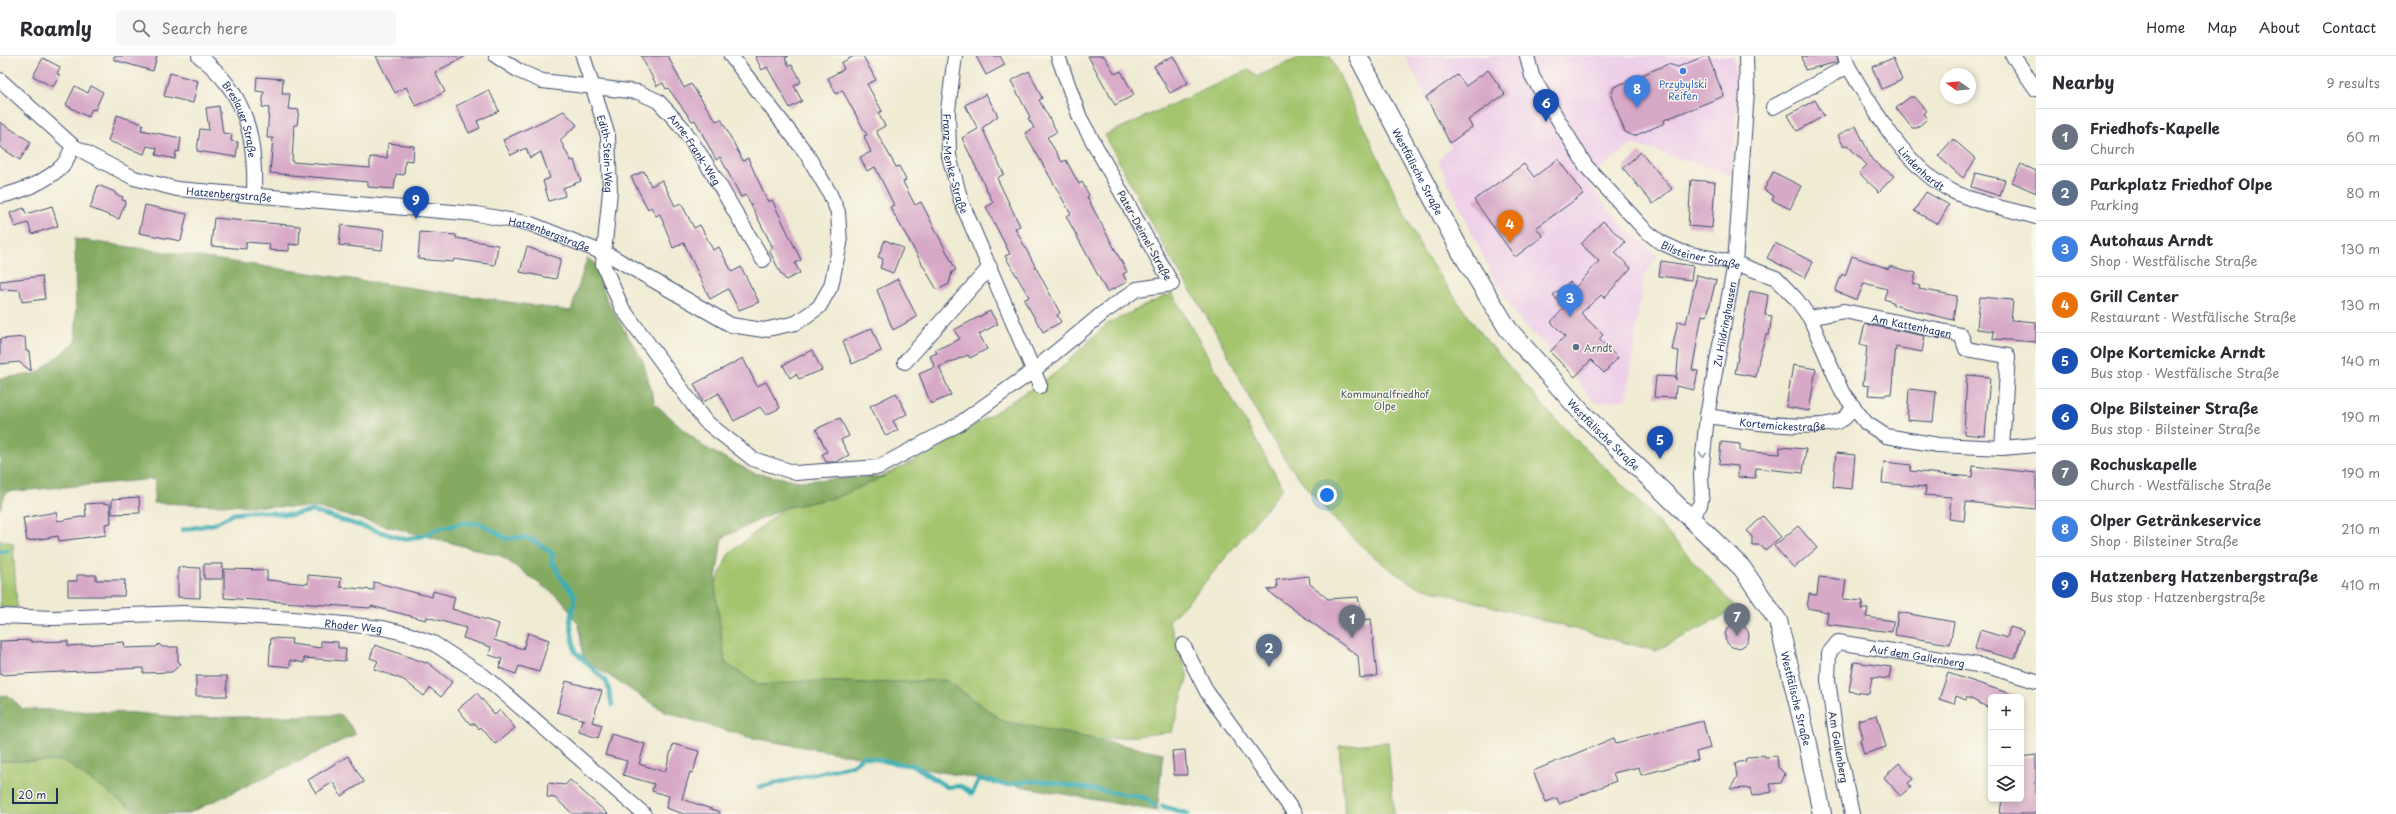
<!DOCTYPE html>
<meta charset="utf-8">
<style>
:root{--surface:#fff;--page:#f7f7f7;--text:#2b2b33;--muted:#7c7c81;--line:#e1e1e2;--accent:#db2777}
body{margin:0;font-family:"Playpen Sans",sans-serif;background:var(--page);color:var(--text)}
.controls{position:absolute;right:12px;bottom:12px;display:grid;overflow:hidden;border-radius:6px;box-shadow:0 2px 6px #0003}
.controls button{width:36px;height:36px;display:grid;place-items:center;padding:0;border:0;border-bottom:1px solid var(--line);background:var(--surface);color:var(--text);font:20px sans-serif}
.compass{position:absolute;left:1940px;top:12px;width:36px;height:36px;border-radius:50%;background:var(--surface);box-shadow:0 2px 6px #0003;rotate:285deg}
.scale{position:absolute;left:12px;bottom:10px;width:46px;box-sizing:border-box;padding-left:4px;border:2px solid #1b2f5e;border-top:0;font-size:11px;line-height:14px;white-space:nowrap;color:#1b2f5e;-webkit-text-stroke:3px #fbf7ec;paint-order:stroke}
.you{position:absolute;left:1327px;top:439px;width:14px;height:14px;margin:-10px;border:3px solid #fff;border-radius:50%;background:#1a73e8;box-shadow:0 0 0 6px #1a73e833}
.badge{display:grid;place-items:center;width:26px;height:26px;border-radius:50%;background:var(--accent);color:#fff;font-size:13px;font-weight:700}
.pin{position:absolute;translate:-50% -33px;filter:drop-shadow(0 1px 2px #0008)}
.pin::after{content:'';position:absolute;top:21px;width:14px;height:12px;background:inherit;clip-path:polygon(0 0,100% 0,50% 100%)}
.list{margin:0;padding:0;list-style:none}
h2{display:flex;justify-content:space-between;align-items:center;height:52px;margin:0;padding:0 16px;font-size:17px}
h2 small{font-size:13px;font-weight:400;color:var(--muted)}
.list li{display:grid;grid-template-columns:26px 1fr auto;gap:12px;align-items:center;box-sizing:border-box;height:56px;padding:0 16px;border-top:1px solid var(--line)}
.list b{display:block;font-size:15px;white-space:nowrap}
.list p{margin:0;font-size:13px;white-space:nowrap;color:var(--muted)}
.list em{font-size:13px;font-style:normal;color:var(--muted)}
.icon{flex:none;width:22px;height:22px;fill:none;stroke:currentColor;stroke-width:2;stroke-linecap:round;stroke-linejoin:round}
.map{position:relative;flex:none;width:2036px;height:758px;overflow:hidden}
header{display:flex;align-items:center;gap:24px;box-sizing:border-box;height:56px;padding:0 20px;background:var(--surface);border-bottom:1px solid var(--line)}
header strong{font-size:19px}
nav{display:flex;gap:22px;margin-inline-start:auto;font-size:14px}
.search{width:280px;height:36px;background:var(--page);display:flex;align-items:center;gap:10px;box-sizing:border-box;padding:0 14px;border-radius:6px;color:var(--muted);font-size:15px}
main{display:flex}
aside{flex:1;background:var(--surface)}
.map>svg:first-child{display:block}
.built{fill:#eed0e8}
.green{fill:#a4c56e;stroke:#607a66}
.forest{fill:#83aa61;stroke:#4f6c60}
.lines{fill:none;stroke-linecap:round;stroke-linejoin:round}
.stream{stroke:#3badb4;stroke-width:4.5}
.building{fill:#d7a9c7}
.minor-casing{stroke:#3b4b70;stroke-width:16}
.tertiary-casing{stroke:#3b4b70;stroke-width:20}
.minor{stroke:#fff;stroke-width:14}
.tertiary{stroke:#fff;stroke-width:18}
.oneway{stroke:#8d97ae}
.shop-dot{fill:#3f7fe0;stroke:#fbf7ec;stroke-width:1.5}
.service-dot{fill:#5c6f8a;stroke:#fbf7ec;stroke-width:1.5}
.labels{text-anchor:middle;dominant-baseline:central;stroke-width:3;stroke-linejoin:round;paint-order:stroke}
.shop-label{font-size:10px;fill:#366cbe;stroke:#fbf7ec}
.street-label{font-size:10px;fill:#1b2f5e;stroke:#fbf7ec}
.service-label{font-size:10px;fill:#4e5e75;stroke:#fbf7ec;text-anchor:start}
.park-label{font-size:10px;fill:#445c63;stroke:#fbf7ec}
</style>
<header>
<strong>Roamly</strong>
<div class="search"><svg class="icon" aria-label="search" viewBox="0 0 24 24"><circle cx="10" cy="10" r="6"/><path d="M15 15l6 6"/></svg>Search here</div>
<nav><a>Home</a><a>Map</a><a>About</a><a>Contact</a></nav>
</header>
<main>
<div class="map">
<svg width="2036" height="758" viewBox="0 0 2036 758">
<rect width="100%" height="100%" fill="#fbf7ec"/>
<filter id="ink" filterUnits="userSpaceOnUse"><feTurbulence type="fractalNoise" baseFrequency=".025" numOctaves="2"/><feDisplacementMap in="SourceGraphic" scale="8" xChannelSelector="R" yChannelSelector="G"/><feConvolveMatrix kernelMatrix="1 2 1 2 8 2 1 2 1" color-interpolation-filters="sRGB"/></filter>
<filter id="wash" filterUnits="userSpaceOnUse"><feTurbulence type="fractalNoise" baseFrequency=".012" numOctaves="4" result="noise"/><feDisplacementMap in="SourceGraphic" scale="16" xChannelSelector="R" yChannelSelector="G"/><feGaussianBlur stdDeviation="0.9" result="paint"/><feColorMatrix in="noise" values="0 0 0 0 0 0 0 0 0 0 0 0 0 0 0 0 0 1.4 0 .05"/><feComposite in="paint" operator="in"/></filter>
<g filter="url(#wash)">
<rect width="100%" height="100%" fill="#f0ebd3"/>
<path class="built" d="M1405,0H1733L1737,31L1732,119L1632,88L1586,124L1626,175L1635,177L1658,200L1643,222L1627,343L1595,347L1575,321L1521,265L1496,227L1438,104L1451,91Z"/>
<g class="green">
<path d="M1303,0H1330L1423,196L1481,278L1556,364L1631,437L1737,553L1655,595L1414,529C1365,500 1323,454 1289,409C1262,372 1241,322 1219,282C1203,252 1183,224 1166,194C1145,156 1125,117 1105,79L1250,13L1256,21Z"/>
<path d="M1172,237L1283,432L1197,536L1169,565L1188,620L1172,676L1099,684L1003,665L946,624L870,627L805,625L760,629L725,607L715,530L728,499L784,452L838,441L935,395L1057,316L1108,267Z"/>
<path d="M0,484L13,487L17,552H0Z"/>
<path d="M1388,686L1394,758H1345L1339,690Z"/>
<path d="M0,705H64L139,758H0Z"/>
</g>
<g class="forest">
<path d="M75,183L571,255L587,202L594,206L607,245L643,305L655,348L704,391L754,417L800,425L885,420L838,441L784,452L722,482L715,530L725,607L760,629L805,625L870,627L946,624L1003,665L1163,697L1157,755L748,681L665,656L583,603L579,569L562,544L501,500L318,452L154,447L155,423L6,436L0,453V322L36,318L76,286Z"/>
<path d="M8,639L23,653L135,657L187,662L342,659L356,678L187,758H139L64,705H0V640Z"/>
</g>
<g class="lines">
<g class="stream">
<path d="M182,474L214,468L233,458L257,455L291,459L312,455L403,483L423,480L438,473L463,467H480L507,483C531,478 533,484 553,498L551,507L555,509L560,521L575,540L570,565L575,596L607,626L612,649"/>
<path d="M0,496L8,495"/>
<path d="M759,731L852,709L864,700C870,703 907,710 913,709L947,731L961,730L972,738L979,723L1007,729L1028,725L1048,726L1146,742L1155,750"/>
<path d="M1162,750L1188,758"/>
</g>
</g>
<g id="blocks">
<g class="building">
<path d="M114,0H157L153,15L114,4Z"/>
<path d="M376,0H466L435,16L445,36L416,50L406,31L395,37Z"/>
<path d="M641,0H668L684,32L691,28L716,65L721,63L743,105L748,102L768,146L772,144L801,204L795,207L800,217L786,224L781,218L769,194L773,192L746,139L741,141L720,101L716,104L695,64L692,65L668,32L666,33L663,27L657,30Z"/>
<path d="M755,0H789L785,2L789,10L792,9L797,17L801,26L794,30L802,45L790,52L767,11L762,14Z"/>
<path d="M854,0H863L876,24L867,28L882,55L878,57L885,70L876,75L896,111L899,110L906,124L903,126L915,149L921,146L956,214L952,216L949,228L937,234L890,151L894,149L875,111L867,115L860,101L871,96L864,80L867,79L842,34L836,38L828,22L844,13L841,7Z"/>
<path d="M976,0H1000L1005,9L986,19Z"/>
<path d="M1088,0H1104L1115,18L1121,15L1134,39L1115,49Z"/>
<path d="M1173,0L1188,27L1170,37L1154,10Z"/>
<path d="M1705,0H1708L1724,40L1664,64L1665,67L1634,80L1625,76L1611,40L1614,31L1668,8L1678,11Z"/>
<path d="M1802,0H1837L1838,6L1805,14Z"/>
<path d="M43,2L60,11L57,18L60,19L53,31L33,20Z"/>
<path d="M1893,2L1902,24L1882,33L1872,11Z"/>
<path d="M1488,14L1505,38L1468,64L1472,71L1450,87L1426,41L1457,19L1466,30Z"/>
<path d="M1029,15L1042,42L1039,44L1057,76L1047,81L1062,106L1066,104L1079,128L1082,126L1089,139L1087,141L1127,216L1123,218L1127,226L1107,236L1066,160L1071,158L1025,77L1034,72L1028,62L1030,61L1011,25Z"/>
<path d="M170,17L198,25L193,47L164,40Z"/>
<path d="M257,21L283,23L282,38H290L288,53L299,54L297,69H294L292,106L370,112V101L387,102L388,87L414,90L413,105L405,104L404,119L396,118L394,133L368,131V126L270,117L273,82H267L269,52L262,51L264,36L256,35Z"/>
<path d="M75,30L88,37L91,30L103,36L95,54L92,53L88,61L66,49Z"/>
<path d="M489,34L499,55L477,65L480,72L469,77L456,50Z"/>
<path d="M986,38L998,60L982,72L1004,118L997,122L1020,170L1015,172L1060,257L1057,259L1061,266L1043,276L1024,244L1029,241L1005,200L1010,198L986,151L993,147L962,82L978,73L965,49Z"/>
<path d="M1910,41H1914L1926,55L1923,57L1927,63L1917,72H1912L1896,52Z"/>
<path d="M1815,44L1824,60L1797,75L1788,59Z"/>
<path d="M219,50L223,77L232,78L231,85L238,86L236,101L197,95L200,73L209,74L206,52Z"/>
<path d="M564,55L577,69L560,84L571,105L574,104L581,125L563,132L565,140L549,145L543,125L550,122L541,96L530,102L526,92L511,99L503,84Z"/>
<path d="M117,59L143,68L141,74L181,82L179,96L176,95L175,103L156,99L157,92L147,90L144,98L108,85Z"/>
<path d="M0,66L31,86L20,104L0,91Z"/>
<path d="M1856,70L1872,104L1894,120L1879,136L1859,117L1867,109L1847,89L1844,91L1838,79Z"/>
<path d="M1953,83L1976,103L1963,122L1938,100Z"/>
<path d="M1641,96L1672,133L1653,148L1623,112Z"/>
<path d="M1558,103L1583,138L1536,172L1543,180L1515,201L1474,144L1524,108L1534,121Z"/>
<path d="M2021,108L2036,115V137L2012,126Z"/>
<path d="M644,115L651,130L662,124L675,150L681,147L694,172L700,169L713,194L719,191L732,216L741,211L759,246L739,254L728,233L710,243L684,187L673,192L660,158L656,160L651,151L648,153L631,121Z"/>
<path d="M1773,116L1801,130L1790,153L1772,144L1774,140L1764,134Z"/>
<path d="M1975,117L2005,124L2000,140L1971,131Z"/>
<path d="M1691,124L1715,126L1712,172L1688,170Z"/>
<path d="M98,129L115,136V138L123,141L122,144L126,145L119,163L90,152Z"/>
<path d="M1926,136L1949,149L1938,168L1914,155Z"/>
<path d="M145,149L187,158L181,185L139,177Z"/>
<path d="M52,150L58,170L32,178L28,167L15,171L10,157L24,152L26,158Z"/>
<path d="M214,162L300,170L299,189L289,188V195L269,194L270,188L246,186V193L211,190Z"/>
<path d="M1603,165L1625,186L1615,197L1631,212L1604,242L1601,239L1581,257L1603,279L1599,283L1618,302L1604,317L1591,304L1575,321L1550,296L1565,280L1551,266L1565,251L1553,239L1570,226L1576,231L1599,205L1581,188Z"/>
<path d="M341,169L384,174L382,194L339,189Z"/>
<path d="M420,176L456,179V182L498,189L495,209L454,203L453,206L418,203Z"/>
<path d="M885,184L903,192L893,217L880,212L883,203L878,201Z"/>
<path d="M1775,187L1813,206L1805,222L1767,202Z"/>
<path d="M527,191L561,203L556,223L520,216Z"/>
<path d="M1852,200L1889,213V210L1916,217L1913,228L1920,230L1919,233L1957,240L1953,264L1893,249V246L1884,243L1887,233L1864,227L1857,244L1835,235L1842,218L1845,220Z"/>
<path d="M1661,205L1693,210L1691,224L1659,220Z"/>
<path d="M1697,219L1716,224L1707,260L1702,259L1692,314L1698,315L1694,334L1676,330L1675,342L1654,341L1656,320L1676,321V324L1679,295L1672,294L1678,265L1686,267Z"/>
<path d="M42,220L45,243L22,246L20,234L0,233V225Z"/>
<path d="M898,223L917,261L893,274L877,234Z"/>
<path d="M1750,235L1768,239L1765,259L1772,260L1769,279H1766L1759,302L1756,321L1735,317Z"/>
<path d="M1980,241L2013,244L2011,264L2036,266V286L1993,283L1994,275L1977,273Z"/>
<path d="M990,255L998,268L979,278L987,293L970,302L968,299L939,311L951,339L931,348L919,318L935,311L930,300L937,297L935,294L960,283L954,274Z"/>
<path d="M1865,268L1925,280L1922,296L1896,291L1891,338H1886L1885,340L1868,339L1869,330L1863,329L1867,290L1860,288Z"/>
<path d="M872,272L881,295L852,308L843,285Z"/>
<path d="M25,281L26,295H29L31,315L19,306L0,308V283Z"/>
<path d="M812,294L822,314L799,323L796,318L790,322L783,309Z"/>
<path d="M743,302L757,330L766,326L780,352L766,359L760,351L734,365L719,337L703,346L694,328Z"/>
<path d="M1793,309L1816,313L1809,355L1786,351Z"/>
<path d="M1967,319L1990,321L1985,380L1964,378Z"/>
<path d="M1909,333L1936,336L1933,366L1907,364Z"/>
<path d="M896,337L907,358L893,365L898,374L886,380L870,350Z"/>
<path d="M840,362L849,380L841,384L849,399L836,406H826L822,398L827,396L816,373Z"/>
<path d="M1721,386L1740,388V395L1780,398V391L1806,393L1803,417L1756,412L1755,422L1738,421V410L1719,408Z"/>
<path d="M1836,397L1855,399L1852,433L1833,431Z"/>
<path d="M1884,406L1911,409L1910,415L1972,421L1973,410L2036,417V453L1966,446L1964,465L1949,463L1951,441L1925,439L1926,431L1882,427Z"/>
<path d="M139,441L140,457L112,458V443Z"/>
<path d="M102,447L110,448L111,467L105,468L106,479L59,485L58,480L27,485L23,462L56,456L58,465L86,460L85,448Z"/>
<path d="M1763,460L1781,481L1765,494L1760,489H1752V481L1747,475Z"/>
<path d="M1798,470L1817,492L1794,512L1774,490Z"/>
<path d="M204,508H223L222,523H204Z"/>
<path d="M178,511L200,512V542L178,541Z"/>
<path d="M224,513L267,514V524L308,528V519L341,522L340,531L374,534V526L432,541L433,535L455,541L452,553L499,568L494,584L523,593L528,577L549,584L539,616L519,610L516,618L499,612L502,603L489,599L491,591L463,582L466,572L427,561L426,564L371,550L370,552L224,542Z"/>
<path d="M77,519H96V524H125L124,540H68V525H77Z"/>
<path d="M1309,520L1310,528L1328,543L1358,541L1363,564L1371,563L1377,620L1360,622L1358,600L1267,534L1277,532L1276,524Z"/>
<path d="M1819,521L1846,524L1843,543L1863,545L1861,553H1868L1866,561L1893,565L1892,576L1826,568L1828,556L1807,552L1809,538L1817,539Z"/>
<path d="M1898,556L1954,566L1950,588L1895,579Z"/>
<circle cx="1737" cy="580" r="12"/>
<path d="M2010,571L2023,575L2015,603L1975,593L1980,574L2007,582Z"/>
<path d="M271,582L292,583L291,588L321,592V585L338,586V592H346L345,605L304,602V607L290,604V611L269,609Z"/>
<path d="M31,584V586L68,585V590L124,586L125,592L156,591L159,588L162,591H178V605L181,608L172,616L143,617V612L0,619V585Z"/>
<path d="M375,589L426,607L427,606L452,626L441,641L430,632L424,640L404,624L374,613L378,605L370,602Z"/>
<path d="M1854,606L1891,611L1889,623L1872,621L1869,638L1849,635Z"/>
<path d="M1948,617L2014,639V641H1991V653L1967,641L1966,644L1956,640L1954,648L1939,643Z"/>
<rect x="196" y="620" width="31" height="20"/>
<path d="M566,625L602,635L592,666L602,669L598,682L579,676L582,663L585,664L557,656Z"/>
<path d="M477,637L495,659L500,654L515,672L495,688L481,671L479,673L476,668H470L458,653Z"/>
<path d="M1877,659L1886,691L1864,698L1860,683L1863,682L1858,664Z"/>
<path d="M1703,665L1710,692L1696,696L1698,704L1641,719L1639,711L1613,717L1616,725L1559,748L1557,742L1546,746L1533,715L1614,682L1616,687Z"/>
<path d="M611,678L645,688L639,708L665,716L673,688L699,695L693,717L690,716L682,743L720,756V758H684L666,752L669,740L652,735L654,728L623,719L627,705L605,699Z"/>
<path d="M1185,694L1187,719H1174L1172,695Z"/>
<path d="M1764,699L1765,701L1777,700L1778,711L1785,718L1781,727L1770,728L1772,736L1752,740L1750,732L1730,733L1737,721L1735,707L1746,705L1745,703L1751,701Z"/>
<path d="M2036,699V758H2000L2002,743H2021V701Z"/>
<path d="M348,700L364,726L341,740L333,726L316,737L308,724Z"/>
<path d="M1899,707L1913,723L1908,727L1911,731L1900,740L1884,721Z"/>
<path d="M570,724L608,758H573L555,742L547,741L548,727L565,729Z"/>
</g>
</g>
</g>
<g filter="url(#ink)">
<use href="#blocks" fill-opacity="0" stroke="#3b4b70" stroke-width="1"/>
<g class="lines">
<defs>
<g id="minor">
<path id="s1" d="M199,0C247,37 256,82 254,139"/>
<path id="s2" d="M496,0L519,15L542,25L638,36L658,45L683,72L713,118L763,204"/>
<path id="s3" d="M583,0L608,80L610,135L603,208L622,252L705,365L753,403L796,417L879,411L959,368L1033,315L1103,257L1137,233L1172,228L1080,62L1058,0"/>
<path id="s4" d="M955,0L948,54L949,100L961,145L1040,330"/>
<path id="s5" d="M1527,0L1532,20L1586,110L1645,174L1660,186L1682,196L1735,207L1776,222L1796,243L1810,262L1842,336L1866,367L1886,380L1938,389L2002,392L2036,389"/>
<path id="s6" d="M1845,0L1848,10C1873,53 1908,115 1954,136C1979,148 2009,153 2036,161"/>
<path d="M2013,0L2036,33"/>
<path id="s7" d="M0,24L73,90L134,122L177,133L477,158L531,168L611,200L731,269L763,274L796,267L819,251L831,230L840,188L838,156L829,136L806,97L731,0"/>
<path d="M1773,51L1848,10"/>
<path d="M0,140C21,136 47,125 62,110C67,105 70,96 73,90"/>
<path id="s8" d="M1810,262L1844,255L1961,279L1966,293L2008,300L2002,392"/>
<path d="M905,306L990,211"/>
<path id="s9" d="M1707,360C1735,364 1819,378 1843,363C1847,361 1850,355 1853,352"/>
<path id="s10" d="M1691,461L1700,449L1702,439L1701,419L1707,360L1735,207L1747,35L1746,0"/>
<path id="s11" d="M0,560L54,562L183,557L226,559L293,563L383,572L408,578L433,587L484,620L644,758"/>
<path d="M1183,589L1207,636L1295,758"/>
<path id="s12" d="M1852,758L1838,693L1828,624L1829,597L1838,586L1990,611L2036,625"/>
</g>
<g id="tertiary">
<path id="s13" d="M1358,0L1461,196L1508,273L1582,357L1742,512L1778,565L1808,688L1822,758"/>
</g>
</defs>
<use href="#minor" class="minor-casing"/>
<use href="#tertiary" class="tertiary-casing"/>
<use href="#minor" class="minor"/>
<use href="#tertiary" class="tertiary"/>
</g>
<defs><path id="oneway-chevron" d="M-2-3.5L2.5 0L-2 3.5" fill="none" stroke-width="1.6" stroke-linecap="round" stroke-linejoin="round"/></defs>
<use class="oneway" href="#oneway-chevron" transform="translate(1703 399) rotate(95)"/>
</g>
<circle class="shop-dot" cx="1683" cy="15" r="4"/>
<circle class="service-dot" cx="1576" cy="291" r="4"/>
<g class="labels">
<g class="shop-label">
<text x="1683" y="27">Przybylski<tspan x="1683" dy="12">Reifen</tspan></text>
</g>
<g class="street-label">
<text stroke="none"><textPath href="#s1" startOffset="78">Breslauer Straße</textPath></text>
<text stroke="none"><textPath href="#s2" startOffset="232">Anne-Frank-Weg</textPath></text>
<text stroke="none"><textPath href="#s3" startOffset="101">Edith-Stein-Weg</textPath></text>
<text stroke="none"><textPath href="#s4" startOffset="109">Franz-Menke-Straße</textPath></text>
<text stroke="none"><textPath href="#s6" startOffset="137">Lindenhardt</textPath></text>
<text stroke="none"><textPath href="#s13" startOffset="130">Westfälische Straße</textPath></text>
<text stroke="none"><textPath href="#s7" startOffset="264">Hatzenbergstraße</textPath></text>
<text stroke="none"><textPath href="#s7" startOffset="588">Hatzenbergstraße</textPath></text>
<text transform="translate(1145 179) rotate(61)">Pater-Deimel-Straße</text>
<text stroke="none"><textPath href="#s5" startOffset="275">Bilsteiner Straße</textPath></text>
<text stroke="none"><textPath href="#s10" startOffset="198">Zu Hildringhausen</textPath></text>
<text stroke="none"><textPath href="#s8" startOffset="104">Am Kattenhagen</textPath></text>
<text stroke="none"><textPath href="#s9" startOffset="76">Kortemickestraße</textPath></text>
<text stroke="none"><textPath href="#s13" startOffset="454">Westfälische Straße</textPath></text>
<text stroke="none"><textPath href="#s11" startOffset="354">Rhoder Weg</textPath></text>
<text stroke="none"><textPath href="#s12" startOffset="258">Auf dem Gallenberg</textPath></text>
<text stroke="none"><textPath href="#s13" startOffset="790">Westfälische Straße</textPath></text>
<text transform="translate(1839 691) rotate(80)">Am Gallenberg</text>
</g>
<g class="service-label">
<text x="1584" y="291">Arndt</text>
</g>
<g class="park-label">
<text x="1385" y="337">Kommunalfriedhof<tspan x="1385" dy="12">Olpe</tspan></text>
</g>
</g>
</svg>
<div class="controls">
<button>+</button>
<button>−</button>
<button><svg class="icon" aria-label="layers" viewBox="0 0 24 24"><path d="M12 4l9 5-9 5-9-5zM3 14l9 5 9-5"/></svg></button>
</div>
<svg class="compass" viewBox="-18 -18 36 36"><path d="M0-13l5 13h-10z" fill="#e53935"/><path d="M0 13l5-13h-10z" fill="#7c7c81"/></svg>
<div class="scale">20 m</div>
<div class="you"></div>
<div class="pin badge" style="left:1352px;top:582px;background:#6b7280">1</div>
<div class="pin badge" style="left:1269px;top:611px;background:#5c6f8a">2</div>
<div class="pin badge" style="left:1570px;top:261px;background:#3f7fe0">3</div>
<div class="pin badge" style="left:1510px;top:187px;background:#e8710a">4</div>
<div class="pin badge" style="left:1660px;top:403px;background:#1a4fb4">5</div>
<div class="pin badge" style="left:1546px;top:66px;background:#1a4fb4">6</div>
<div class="pin badge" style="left:1737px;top:580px;background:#6b7280">7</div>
<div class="pin badge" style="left:1637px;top:52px;background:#3f7fe0">8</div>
<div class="pin badge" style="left:416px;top:163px;background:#1a4fb4">9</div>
</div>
<aside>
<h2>Nearby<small>9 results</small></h2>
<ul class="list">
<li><span class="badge" style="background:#6b7280">1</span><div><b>Friedhofs-Kapelle</b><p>Church</p></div><em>60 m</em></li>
<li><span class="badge" style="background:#5c6f8a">2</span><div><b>Parkplatz Friedhof Olpe</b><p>Parking</p></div><em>80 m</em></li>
<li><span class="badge" style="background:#3f7fe0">3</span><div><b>Autohaus Arndt</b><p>Shop · Westfälische Straße</p></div><em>130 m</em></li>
<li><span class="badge" style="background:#e8710a">4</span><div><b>Grill Center</b><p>Restaurant · Westfälische Straße</p></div><em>130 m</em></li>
<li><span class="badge" style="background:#1a4fb4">5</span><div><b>Olpe Kortemicke Arndt</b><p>Bus stop · Westfälische Straße</p></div><em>140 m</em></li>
<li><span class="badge" style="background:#1a4fb4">6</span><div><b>Olpe Bilsteiner Straße</b><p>Bus stop · Bilsteiner Straße</p></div><em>190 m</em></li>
<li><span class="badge" style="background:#6b7280">7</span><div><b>Rochuskapelle</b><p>Church · Westfälische Straße</p></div><em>190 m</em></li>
<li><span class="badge" style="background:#3f7fe0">8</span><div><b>Olper Getränkeservice</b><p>Shop · Bilsteiner Straße</p></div><em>210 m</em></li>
<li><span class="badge" style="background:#1a4fb4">9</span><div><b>Hatzenberg Hatzenbergstraße</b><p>Bus stop · Hatzenbergstraße</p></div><em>410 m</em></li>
</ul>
</aside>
</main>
